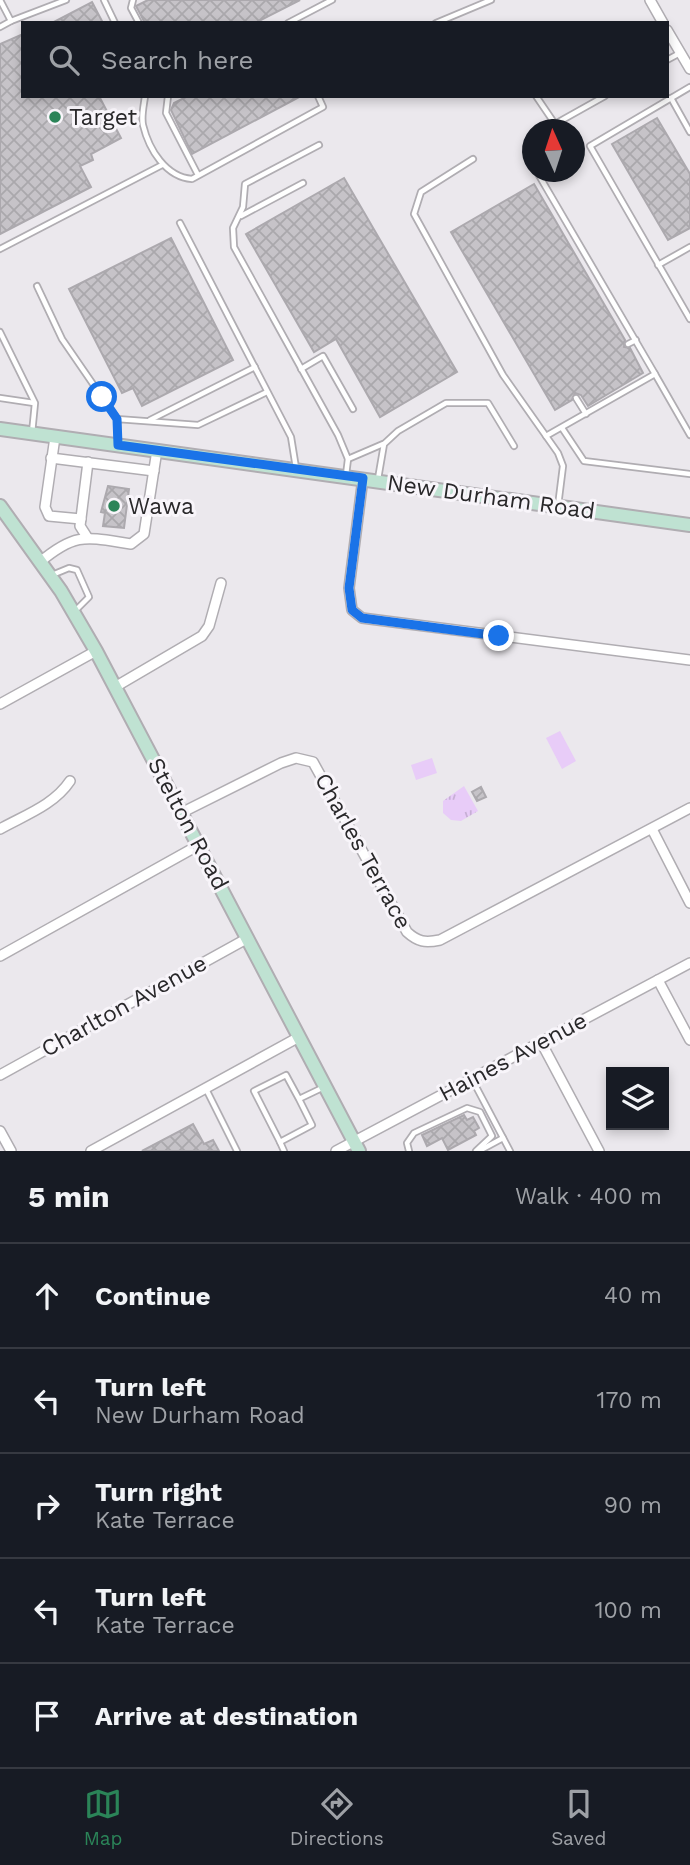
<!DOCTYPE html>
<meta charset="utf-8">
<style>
:root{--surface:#171b24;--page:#242831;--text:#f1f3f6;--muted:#9ea1a6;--line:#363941;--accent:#2b8458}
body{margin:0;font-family:"Work Sans",sans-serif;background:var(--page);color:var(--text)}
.controls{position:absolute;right:21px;bottom:21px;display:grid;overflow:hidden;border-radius:0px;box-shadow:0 4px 10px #0003}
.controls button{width:63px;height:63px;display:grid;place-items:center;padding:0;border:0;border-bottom:2px solid var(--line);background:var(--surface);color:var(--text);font:35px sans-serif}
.compass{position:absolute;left:522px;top:119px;width:63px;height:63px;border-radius:50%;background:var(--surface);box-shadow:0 4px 10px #0003;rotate:357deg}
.stop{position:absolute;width:21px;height:21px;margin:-16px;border:5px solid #1a73e8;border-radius:50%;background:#fff}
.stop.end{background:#1a73e8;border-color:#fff;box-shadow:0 2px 7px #0008}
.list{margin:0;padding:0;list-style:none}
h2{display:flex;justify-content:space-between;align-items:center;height:91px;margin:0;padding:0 28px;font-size:30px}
h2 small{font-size:23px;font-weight:400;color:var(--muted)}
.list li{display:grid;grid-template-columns:46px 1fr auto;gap:21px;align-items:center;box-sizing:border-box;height:105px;padding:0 28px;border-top:2px solid var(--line)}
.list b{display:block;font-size:26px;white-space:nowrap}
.list p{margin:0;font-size:23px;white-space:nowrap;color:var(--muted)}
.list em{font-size:23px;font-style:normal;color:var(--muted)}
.icon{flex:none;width:38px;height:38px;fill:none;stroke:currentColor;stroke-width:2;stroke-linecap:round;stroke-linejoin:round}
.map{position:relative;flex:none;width:690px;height:1151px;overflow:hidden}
.search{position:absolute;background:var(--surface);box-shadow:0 4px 10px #0003;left:21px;right:21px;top:21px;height:77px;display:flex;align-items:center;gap:18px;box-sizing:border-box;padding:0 24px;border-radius:0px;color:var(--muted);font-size:26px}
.sheet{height:616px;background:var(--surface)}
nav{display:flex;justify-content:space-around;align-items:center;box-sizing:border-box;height:98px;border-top:2px solid var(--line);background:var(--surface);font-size:19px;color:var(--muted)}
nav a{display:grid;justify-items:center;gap:4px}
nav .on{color:var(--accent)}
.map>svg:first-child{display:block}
.grass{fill:url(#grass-tufts)}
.pitch{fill:#e8ccf8}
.building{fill:url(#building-cross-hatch);stroke:#aca9ae;stroke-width:2}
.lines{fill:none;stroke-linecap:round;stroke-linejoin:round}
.lane-casing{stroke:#b0adb2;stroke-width:8}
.street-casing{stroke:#b0adb2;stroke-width:12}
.secondary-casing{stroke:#b0adb2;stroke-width:16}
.lane{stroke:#fff;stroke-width:4.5}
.street{stroke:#fff;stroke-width:9}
.secondary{stroke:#bfe2d2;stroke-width:12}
.route{stroke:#1a73e8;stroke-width:9}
.poi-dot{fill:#2b8458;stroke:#f8f5fa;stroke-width:2.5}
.labels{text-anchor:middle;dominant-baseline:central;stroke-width:6;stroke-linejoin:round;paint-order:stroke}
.poi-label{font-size:23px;fill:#29282a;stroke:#f8f5fa;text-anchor:start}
.street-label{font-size:23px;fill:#29282a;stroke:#f8f5fa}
</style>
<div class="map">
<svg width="690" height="1151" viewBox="0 0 690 1151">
<defs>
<pattern id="grass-tufts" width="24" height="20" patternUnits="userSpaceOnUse" patternTransform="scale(1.75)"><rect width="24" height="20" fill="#e8ccf8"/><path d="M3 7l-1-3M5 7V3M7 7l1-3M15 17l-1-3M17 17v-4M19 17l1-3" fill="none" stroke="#c7afd5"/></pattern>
<pattern id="building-cross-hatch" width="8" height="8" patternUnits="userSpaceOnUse" patternTransform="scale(1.75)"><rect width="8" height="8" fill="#c6c3c8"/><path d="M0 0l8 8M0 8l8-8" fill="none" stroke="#aaa8ac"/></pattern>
</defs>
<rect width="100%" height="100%" fill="#ebe8ed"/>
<path class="grass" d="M464,786L478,811L461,821L451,820L443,813V801Z"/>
<g class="pitch">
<path d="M560,731L576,761L562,769L546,738Z"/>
<path d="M432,758L437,773L416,780L411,765Z"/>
</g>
<g class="building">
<path d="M148,0H300L255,23H145L136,6Z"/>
<path d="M92,2L103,23H52Z"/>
<path d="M23,34V96H99L121,138L91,154L93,160L80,166L91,187L0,234V44Z"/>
<path d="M188,96H301L192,154L171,110L174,103Z"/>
<path d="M657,118L690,174V228L668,240L612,144Z"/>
<path d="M344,178L457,372L380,417L336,339L314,352L246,234Z"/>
<path d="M534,184L625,340L624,347L630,348L643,373L588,406L581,395L575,393L572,400L555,410L451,232Z"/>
<path d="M171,238L233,360L142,406L133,388L122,393L69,289Z"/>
<path d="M108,486L129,489L124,528L103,526L105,513L101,512Z"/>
<path d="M481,787L486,797L477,801L472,792Z"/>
<path d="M464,1115L467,1120L473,1117L479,1128L474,1131L476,1135L448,1150L442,1138L427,1146L422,1135Z"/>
<path d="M193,1124L204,1144L213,1140L219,1151H142Z"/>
</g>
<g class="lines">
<defs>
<g id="lane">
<path d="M104,0L115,23"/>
<path d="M133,0L131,8L139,23"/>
<path d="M11,21L66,0"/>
<path d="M288,23L332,0"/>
<path d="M436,23L491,0"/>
<path d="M0,27L11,21L0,0"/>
<path d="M667,60L680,53"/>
<path d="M690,87L590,146L690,319"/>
<path d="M145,96C144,105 141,116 143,125C149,150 166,177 192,179L323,107L318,96"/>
<path d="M168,96L166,113L198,175"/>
<path d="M536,96L555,124L605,96"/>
<path d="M671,98L690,132"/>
<path d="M319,145L245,184L243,207L233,228L234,247L338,435L348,459L346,475"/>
<path d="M473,159L421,192L414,214L503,375L558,453L563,466L558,506"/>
<path d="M537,172L655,374L546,436"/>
<path d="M241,216L303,183"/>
<path d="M180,223L291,437L296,468"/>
<path d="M0,249L162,165"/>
<path d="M658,265L690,247"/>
<path d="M37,286L62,339L117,419"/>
<path d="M0,332L35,403L32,433"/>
<path d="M628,344L636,340"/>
<path d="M301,369L323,356L353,409"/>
<path d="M655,374L690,435"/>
<path d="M0,398L34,403"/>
<path d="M576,398L586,414"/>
<path d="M150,420L255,367"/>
<path d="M562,428L584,461L690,474"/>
<path d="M118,444L117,419L198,425L267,392"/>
<path d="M348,459L383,444"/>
<path d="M378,479L384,444L398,431L446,403H488L514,446"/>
<path d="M52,575L69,568L77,570L89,597L74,612"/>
<path d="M472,1079L510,1151"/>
<path d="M206,1089L237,1151"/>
<path d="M299,1099L312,1125L280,1142L254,1091L286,1075L299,1099L322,1088"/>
<path d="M280,1142L284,1151"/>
<path d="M409,1151L407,1143L414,1133L467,1108L480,1112L492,1136L476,1151"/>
<path d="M479,1151L503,1138"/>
</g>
<g id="street">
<path d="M650,0L663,23"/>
<path d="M667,30L690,69"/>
<path d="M55,437L45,507L49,516L81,519"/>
<path d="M51,458L154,471"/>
<path d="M363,478L349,588L352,610L362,618L690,660"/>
<path d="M87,537L80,526L88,462"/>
<path d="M40,562C76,532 86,537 131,544L144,534L157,450"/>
<path d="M115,687L202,636L209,626L221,583"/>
<path d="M0,704L96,651"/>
<path d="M183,812L281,763L296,758L313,762L407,932C418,942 425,943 440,940L690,808"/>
<path d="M0,829C25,815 54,805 70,781"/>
<path d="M652,829L690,903"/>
<path d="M0,956L199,845"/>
<path d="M658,980L690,1040"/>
<path d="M541,1042L599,1151"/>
<path d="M0,1075L248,938"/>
<path d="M0,1131L11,1151"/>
<path d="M91,1151L299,1037"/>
<path d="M336,1151L690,963"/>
</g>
<g id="secondary">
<path d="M0,429L690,525"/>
<path d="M0,506L61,591L96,651L359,1151"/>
</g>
</defs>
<use href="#lane" class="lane-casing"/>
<use href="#street" class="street-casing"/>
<use href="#secondary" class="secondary-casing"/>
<use href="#lane" class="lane"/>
<use href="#street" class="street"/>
<use href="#secondary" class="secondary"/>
</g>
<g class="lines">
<path class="route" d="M102,397L117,419L118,445L363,478L349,588L352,610L362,618L499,636"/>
</g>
<g class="poi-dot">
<circle cx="55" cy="117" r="7"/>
<circle cx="114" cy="506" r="7"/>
</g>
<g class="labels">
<g class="poi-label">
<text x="69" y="117">Target</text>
<text x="128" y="506">Wawa</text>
</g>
<g class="street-label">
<text transform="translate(491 497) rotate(8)">New Durham Road</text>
<text transform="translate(188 824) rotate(62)">Stelton Road</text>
<text transform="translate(363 851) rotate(61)">Charles Terrace</text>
<text transform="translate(124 1006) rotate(-29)">Charlton Avenue</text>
<text transform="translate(513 1057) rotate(-28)">Haines Avenue</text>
</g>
</g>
</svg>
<div class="controls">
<button><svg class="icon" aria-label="layers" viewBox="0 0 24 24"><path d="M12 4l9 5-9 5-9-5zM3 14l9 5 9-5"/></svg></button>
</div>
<svg class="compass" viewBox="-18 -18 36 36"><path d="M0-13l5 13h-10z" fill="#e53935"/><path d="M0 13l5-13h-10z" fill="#9ea1a6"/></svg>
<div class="stop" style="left:102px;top:397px"></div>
<div class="stop end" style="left:499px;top:636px"></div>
<div class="search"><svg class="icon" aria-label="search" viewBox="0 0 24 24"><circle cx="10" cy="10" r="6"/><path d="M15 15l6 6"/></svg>Search here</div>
</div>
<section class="sheet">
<h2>5 min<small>Walk · 400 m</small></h2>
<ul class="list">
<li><svg class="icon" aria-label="ahead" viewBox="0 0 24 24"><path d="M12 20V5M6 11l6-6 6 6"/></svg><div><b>Continue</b></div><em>40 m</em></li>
<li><svg class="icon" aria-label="left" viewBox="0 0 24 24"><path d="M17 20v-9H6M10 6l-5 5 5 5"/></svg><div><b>Turn left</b><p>New Durham Road</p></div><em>170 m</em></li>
<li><svg class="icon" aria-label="right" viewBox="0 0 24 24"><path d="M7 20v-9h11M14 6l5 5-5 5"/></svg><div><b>Turn right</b><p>Kate Terrace</p></div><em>90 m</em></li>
<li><svg class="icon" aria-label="left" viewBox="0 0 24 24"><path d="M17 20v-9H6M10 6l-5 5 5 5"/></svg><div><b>Turn left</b><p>Kate Terrace</p></div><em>100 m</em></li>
<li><svg class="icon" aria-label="arrive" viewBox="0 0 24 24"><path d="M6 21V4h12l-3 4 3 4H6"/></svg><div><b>Arrive at destination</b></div></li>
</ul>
</section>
<nav>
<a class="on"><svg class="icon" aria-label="map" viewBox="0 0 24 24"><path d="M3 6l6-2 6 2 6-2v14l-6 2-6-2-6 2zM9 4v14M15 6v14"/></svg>Map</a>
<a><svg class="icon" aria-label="directions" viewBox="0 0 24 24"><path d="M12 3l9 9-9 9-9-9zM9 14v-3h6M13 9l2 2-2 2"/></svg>Directions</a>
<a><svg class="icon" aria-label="saved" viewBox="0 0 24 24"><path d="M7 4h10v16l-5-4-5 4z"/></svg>Saved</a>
</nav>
